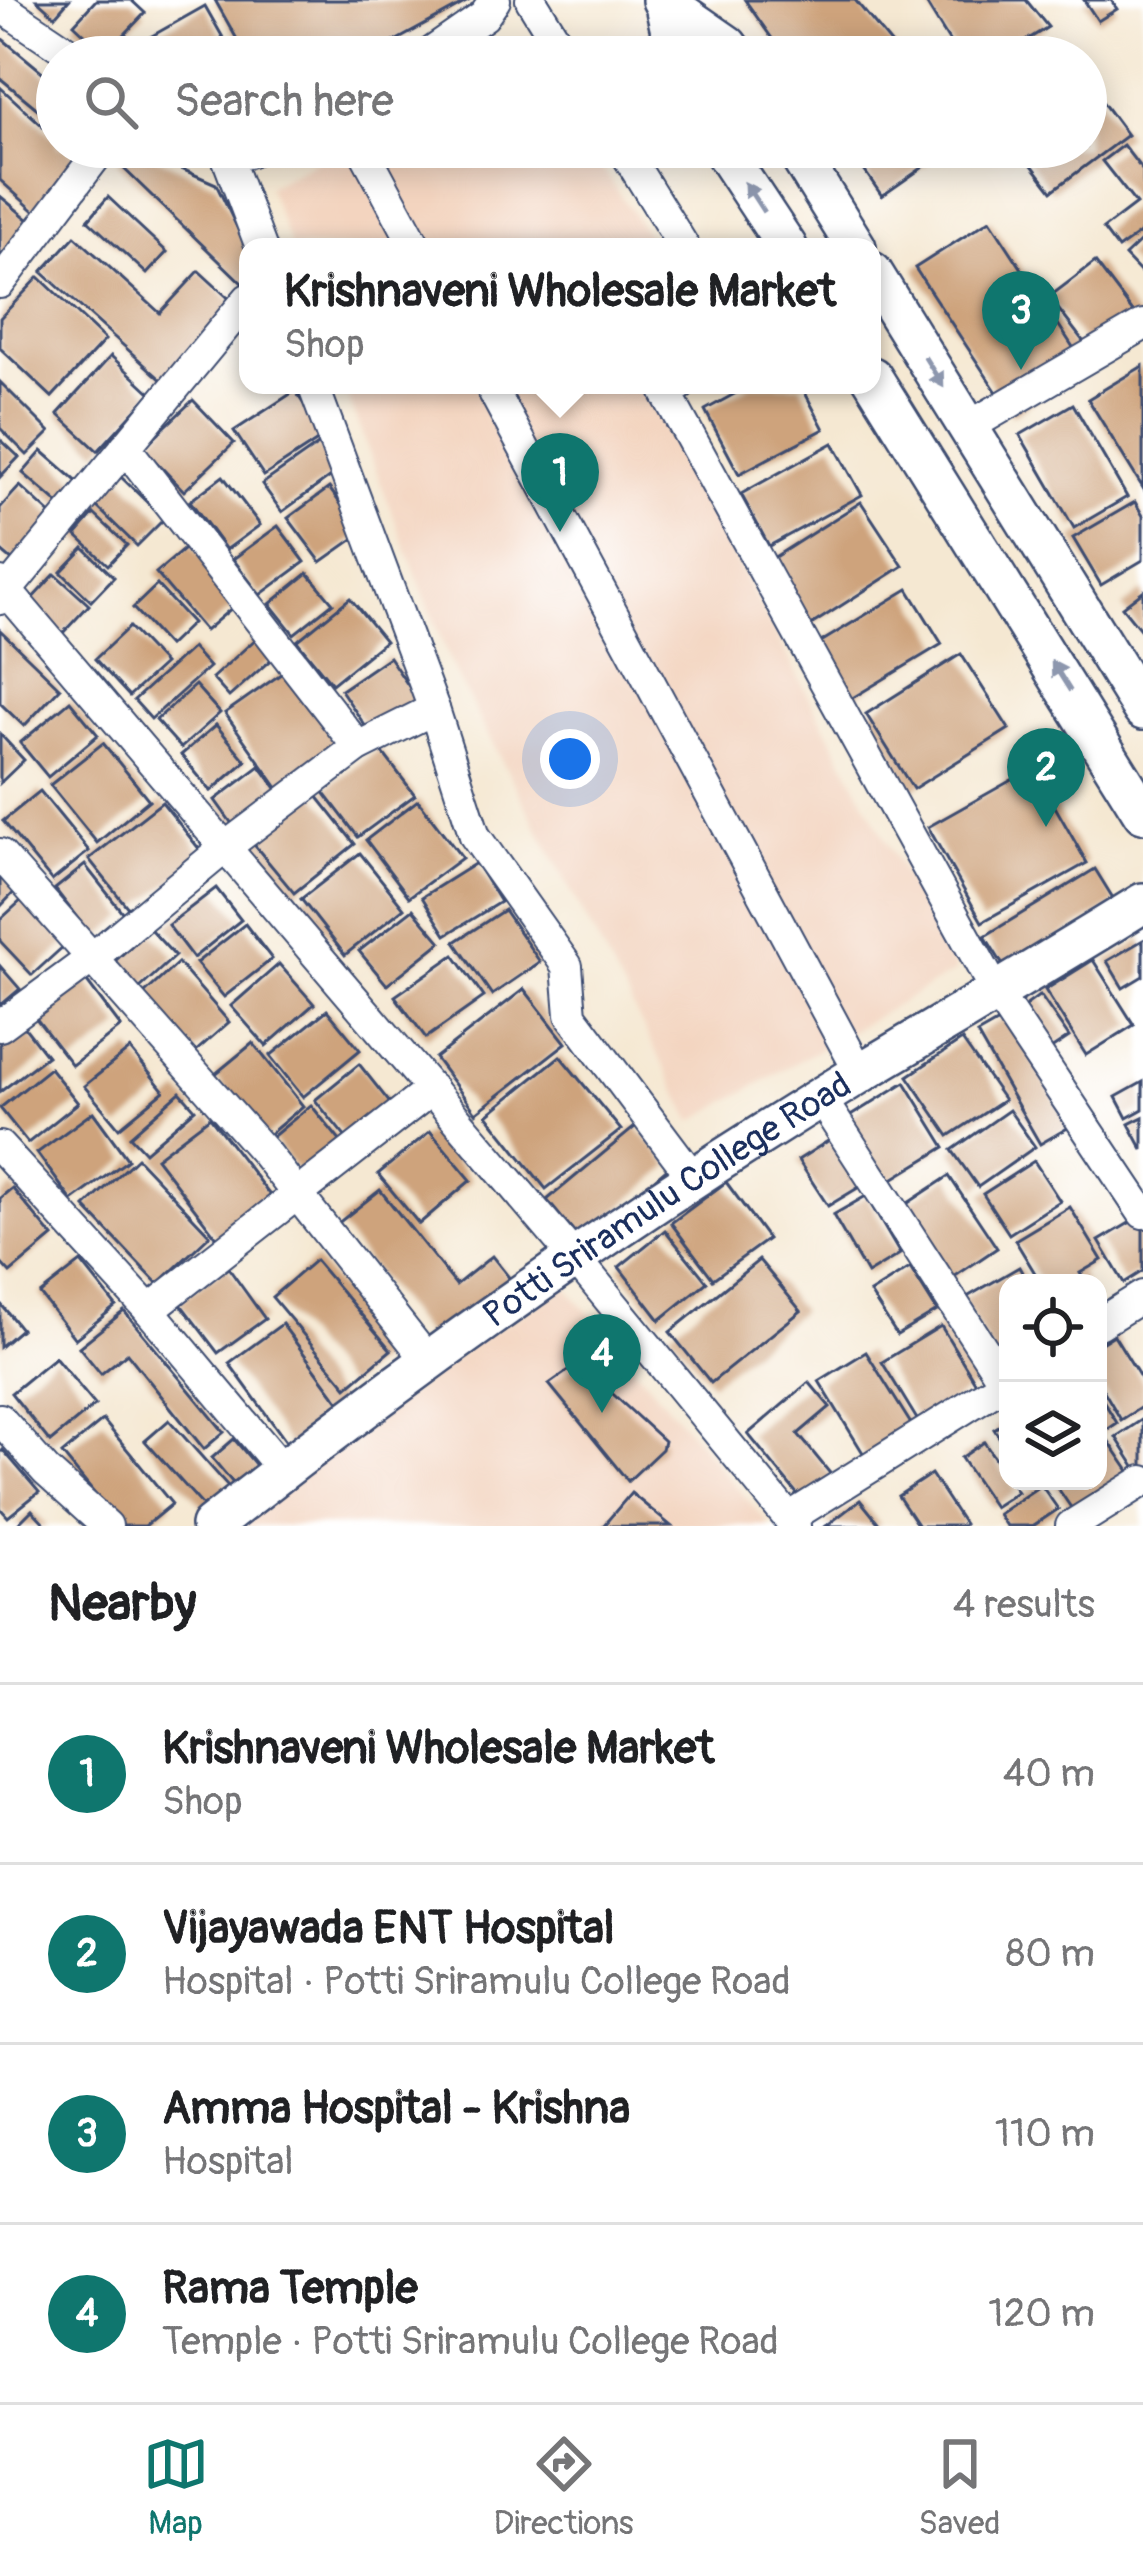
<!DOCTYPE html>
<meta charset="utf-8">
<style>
:root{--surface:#fff;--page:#f6f6f6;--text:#202124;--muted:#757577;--line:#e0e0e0;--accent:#0f766e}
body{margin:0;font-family:Pangolin,sans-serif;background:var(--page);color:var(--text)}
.controls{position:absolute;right:36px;bottom:36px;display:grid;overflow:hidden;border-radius:24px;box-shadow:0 6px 30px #0003}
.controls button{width:108px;height:108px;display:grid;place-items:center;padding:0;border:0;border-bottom:3px solid var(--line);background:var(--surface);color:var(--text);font:60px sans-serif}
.you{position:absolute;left:570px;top:759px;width:42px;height:42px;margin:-30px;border:9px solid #fff;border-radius:50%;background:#1a73e8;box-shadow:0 0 0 18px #1a73e833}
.badge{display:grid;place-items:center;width:78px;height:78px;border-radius:50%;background:var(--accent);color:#fff;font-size:39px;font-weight:700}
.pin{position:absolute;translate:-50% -99px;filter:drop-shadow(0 3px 6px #0008)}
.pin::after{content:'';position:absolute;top:63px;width:42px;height:36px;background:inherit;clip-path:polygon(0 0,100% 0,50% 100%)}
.popup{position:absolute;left:239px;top:238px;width:642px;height:156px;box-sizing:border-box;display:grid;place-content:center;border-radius:24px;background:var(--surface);filter:drop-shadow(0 3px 9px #0005);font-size:39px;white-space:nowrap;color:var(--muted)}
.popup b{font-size:45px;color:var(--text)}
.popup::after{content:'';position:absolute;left:50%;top:100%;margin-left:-24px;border:24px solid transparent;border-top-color:var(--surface)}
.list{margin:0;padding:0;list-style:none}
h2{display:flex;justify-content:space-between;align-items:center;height:156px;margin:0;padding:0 48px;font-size:51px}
h2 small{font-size:39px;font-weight:400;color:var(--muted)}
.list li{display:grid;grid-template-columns:78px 1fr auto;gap:36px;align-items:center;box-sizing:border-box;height:180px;padding:0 48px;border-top:3px solid var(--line)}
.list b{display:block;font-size:45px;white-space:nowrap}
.list p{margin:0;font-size:39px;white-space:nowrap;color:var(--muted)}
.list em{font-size:39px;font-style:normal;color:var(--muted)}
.icon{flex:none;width:66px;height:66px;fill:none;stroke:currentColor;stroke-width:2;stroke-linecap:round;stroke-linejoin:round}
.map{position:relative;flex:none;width:1143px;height:1526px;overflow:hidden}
.search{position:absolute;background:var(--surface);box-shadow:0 6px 30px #0003;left:36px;right:36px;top:36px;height:132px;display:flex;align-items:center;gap:30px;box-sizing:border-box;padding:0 42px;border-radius:66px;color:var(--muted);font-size:45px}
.sheet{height:876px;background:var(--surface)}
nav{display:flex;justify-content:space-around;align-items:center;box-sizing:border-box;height:168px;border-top:3px solid var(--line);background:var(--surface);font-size:33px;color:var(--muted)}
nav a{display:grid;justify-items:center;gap:6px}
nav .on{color:var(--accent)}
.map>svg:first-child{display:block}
.built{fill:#f3d4bf}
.building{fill:#cea37c}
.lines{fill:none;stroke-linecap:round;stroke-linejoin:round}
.minor-casing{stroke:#3c4b6f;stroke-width:34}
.tertiary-casing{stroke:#3c4b6f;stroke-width:44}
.minor{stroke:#fff;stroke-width:30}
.tertiary{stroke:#fff;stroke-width:39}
.oneway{fill:#8d97ae}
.labels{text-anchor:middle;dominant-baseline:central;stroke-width:12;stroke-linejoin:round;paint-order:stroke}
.street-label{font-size:36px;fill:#1b2f5e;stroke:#fff}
</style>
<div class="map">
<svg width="1143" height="1526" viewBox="0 0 1143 1526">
<rect width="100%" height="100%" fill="#fff"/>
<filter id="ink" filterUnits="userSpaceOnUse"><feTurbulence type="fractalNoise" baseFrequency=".00833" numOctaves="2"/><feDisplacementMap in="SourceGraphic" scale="24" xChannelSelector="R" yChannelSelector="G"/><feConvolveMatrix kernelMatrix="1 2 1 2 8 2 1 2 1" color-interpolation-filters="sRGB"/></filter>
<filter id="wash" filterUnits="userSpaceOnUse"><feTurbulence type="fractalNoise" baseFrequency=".004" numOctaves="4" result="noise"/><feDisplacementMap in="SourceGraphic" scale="48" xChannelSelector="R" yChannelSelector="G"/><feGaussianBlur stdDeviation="2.7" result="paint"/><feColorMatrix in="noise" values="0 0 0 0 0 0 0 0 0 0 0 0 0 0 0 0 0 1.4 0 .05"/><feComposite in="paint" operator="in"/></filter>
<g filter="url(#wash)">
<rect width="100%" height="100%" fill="#f5e8d2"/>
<g class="built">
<path d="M343,147H588L655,247H291L268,187Z"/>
<path d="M343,385H654L648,396L956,971L693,1121L452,667Z"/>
<path d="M566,1287L770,1526H235L485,1337Z"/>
</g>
<g id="blocks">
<g class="building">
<path d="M37,0H69L55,16Z"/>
<path d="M96,0H131L145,13L106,54L74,24Z"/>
<path d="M215,0H470L366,57H247Z"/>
<path d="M745,0H855L902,57H785Z"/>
<path d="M924,0H1026L1048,27L999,57H959Z"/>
<path d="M1084,0H1111L1117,9L1098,21Z"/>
<path d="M205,6L234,57H161L150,37Z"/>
<path d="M0,37L57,84V125L0,78Z"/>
<path d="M1086,80L1127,135L1052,191L1018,147H1086Z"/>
<path d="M0,87L57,139V147H66L87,167L41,217L0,180Z"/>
<path d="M1123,145L1143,171V231L1118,249L1103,229L1136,204L1102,161Z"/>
<path d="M131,147L216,184L248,250V278L243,284L117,162Z"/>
<path d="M848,147H952L882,196Z"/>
<path d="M0,196L35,225L0,267Z"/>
<path d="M108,197L167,252L147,274L88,220Z"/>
<path d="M990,220L1086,367L1012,415L915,268Z"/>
<path d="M75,236L160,313L199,271L237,306L166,384L42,272Z"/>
<path d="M1143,239V275L1125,256Z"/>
<path d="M1095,262L1139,320L1093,354L1049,297Z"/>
<path d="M39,277L105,340L52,397L0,348V318Z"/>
<path d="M111,356L151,393L98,451L58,414Z"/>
<path d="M1143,366V488L1088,399Z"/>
<path d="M0,382L50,432L27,455L0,428Z"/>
<path d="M751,385H801L824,429L739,474L705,410Z"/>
<path d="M295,391L325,436L264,476L234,431Z"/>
<path d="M193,400L234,443L184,491L143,448Z"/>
<path d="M1073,404L1127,497L1074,528L1020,435Z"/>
<path d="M0,439L19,457L0,477Z"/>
<path d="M833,443L862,495L769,546L741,494Z"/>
<path d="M318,445L337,472L282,512L262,484Z"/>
<path d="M42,451L81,485L62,507L23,473Z"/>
<path d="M223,476L260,525L226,550L190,501Z"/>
<path d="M121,477L164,519L137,546L94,504Z"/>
<path d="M20,486L55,518L14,562L0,550V508Z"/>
<path d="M329,488L362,533L321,562L288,518Z"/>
<path d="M861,502L903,566L811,625L770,560Z"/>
<path d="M1135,502L1143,516V560L1101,585L1073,538Z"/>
<path d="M94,514L127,545L108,565L76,535Z"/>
<path d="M278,526L305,562L260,595L233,559Z"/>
<path d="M191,543L240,601L205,631L156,573Z"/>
<path d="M84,548L114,577L91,601L61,572Z"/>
<path d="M308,573L333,603L294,634L270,604Z"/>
<path d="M55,574L89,605L62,634L28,603Z"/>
<path d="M157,585L192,623L168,646L133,608Z"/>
<path d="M908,589L942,644L849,700L816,645Z"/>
<path d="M1143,591V633L1122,607Z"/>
<path d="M350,598L385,641L332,684L297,641Z"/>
<path d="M129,627L164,664L129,696L95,659Z"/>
<path d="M0,630L60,688L24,726L0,703Z"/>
<path d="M258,637L275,656L229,697L212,678Z"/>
<path d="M192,648L209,667L151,719L134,700Z"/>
<path d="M961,654L1009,729L913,789L866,714Z"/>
<path d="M389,657L418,700L370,733L341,690Z"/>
<path d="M288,669L344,748L281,792L225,713Z"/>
<path d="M195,685L220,713L181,748L156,720Z"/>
<path d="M70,701L98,735L48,777L20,743Z"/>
<path d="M216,725L246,761L211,791L181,755Z"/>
<path d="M0,734L24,760L0,783Z"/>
<path d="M103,743L149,800L97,843L50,785Z"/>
<path d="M380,749L415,795L358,837L323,791Z"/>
<path d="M260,766L281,795L235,828L215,800Z"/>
<path d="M1033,768L1087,863L982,922L928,827Z"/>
<path d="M40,791L89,851L52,881L3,821Z"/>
<path d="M313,791L355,844L294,893L251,841Z"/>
<path d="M418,800L462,858L409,897L366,840Z"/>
<path d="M162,802L204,855L132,913L89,859Z"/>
<path d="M360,853L404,908L345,955L301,899Z"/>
<path d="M476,863L500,902L446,935L422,897Z"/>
<path d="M85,865L126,917L95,941L55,889Z"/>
<path d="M0,869L18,888L0,907Z"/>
<path d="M1095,869L1116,903L1006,970L985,936Z"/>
<path d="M216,888L241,920L193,958L168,925Z"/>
<path d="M24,898L66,944L32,975L0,941V920Z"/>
<path d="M413,909L441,942L387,985L359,951Z"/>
<path d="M504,910L540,962L492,995L455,942Z"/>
<path d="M245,924L272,959L224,997L196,963Z"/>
<path d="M150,929L175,956L139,989L114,962Z"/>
<path d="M1143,940V976L1123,988L1107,961Z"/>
<path d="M454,955L484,997L426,1038L395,996Z"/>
<path d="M1093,960L1134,1025L1086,1055L1045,990Z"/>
<path d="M178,963L229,1022L195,1052L144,994Z"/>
<path d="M279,964L314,1004L266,1046L231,1006Z"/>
<path d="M0,966L20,989L0,1006Z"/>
<path d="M84,978L121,1027L72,1065L35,1017Z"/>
<path d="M524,989L566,1043L476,1113L435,1058Z"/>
<path d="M1040,995L1069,1037L1042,1055L1014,1014Z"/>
<path d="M327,1010L360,1050L303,1097L270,1056Z"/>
<path d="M1007,1017L1071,1126L1040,1144L977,1034Z"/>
<path d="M19,1020L47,1056L0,1092V1035Z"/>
<path d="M962,1040L1004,1100L949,1136L908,1076Z"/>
<path d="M253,1043L303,1106L265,1138L214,1075Z"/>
<path d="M130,1049L164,1091L119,1128L84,1086Z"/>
<path d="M560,1056L621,1130L546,1189L487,1115Z"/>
<path d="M359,1064L394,1108L351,1144L315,1100Z"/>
<path d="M50,1068L78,1103L28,1143L0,1108Z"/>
<path d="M905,1082L945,1147L881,1186L841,1122Z"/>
<path d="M1143,1082V1109L1127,1118L1116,1097Z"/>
<path d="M180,1092L195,1109L145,1152L130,1136Z"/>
<path d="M311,1105L345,1147L305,1180L271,1138Z"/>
<path d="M1009,1110L1035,1147L978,1187L952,1150Z"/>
<path d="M93,1112L128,1160L72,1201L37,1153Z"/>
<path d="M210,1117L275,1202L221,1243L156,1158Z"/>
<path d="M1143,1117V1150L1129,1124Z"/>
<path d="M636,1126L670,1166L581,1241L547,1200Z"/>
<path d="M430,1131L471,1180L419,1224L378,1174Z"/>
<path d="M831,1139L861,1186L828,1206L798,1160Z"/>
<path d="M137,1158L210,1235L158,1284L85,1207Z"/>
<path d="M1034,1161L1060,1201L1009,1234L983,1194Z"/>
<path d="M949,1176L997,1248L948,1281L899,1209Z"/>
<path d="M726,1182L768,1239L713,1279L671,1223Z"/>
<path d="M12,1188L53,1237L10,1273L0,1262V1198Z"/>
<path d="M380,1190L456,1285L492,1256L511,1280L432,1343L337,1224Z"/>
<path d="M866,1196L900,1254L867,1274L833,1215Z"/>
<path d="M1070,1207L1102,1260L1080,1273L1086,1283H1041L1015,1240Z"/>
<path d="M1136,1219L1143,1230V1271L1124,1283L1099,1241Z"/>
<path d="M665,1230L707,1282L660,1320L619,1267Z"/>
<path d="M315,1260L391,1350L347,1387L272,1297Z"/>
<path d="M759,1260L801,1311L711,1383L670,1332Z"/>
<path d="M81,1262L116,1306L75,1339L40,1294Z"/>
<path d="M227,1266L265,1319L218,1353L179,1302Z"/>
<path d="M1019,1267L1028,1283H1008V1356L998,1362L962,1300Z"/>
<path d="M910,1268L937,1311L897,1335L870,1293Z"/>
<path d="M0,1303L21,1329L0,1347Z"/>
<path d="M124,1311L224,1432L204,1449L127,1353L101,1374L79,1347Z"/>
<path d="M282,1324L347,1412L293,1451L229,1363Z"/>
<path d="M941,1326L977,1385L918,1421L882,1362Z"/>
<path d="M1114,1335L1143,1382V1406L1121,1420L1098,1381V1345Z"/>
<path d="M866,1352L916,1432L868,1461L819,1381Z"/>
<path d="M55,1357L95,1405L50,1442L11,1393Z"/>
<path d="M579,1363L664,1441L662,1449L628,1481L549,1384Z"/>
<path d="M809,1382L830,1407L798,1434L833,1477L803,1501L748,1434Z"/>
<path d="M1098,1392L1117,1423L1098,1436Z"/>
<path d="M1143,1419V1466L1137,1470L1116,1437Z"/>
<path d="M103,1420L172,1504L145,1526H121L62,1454Z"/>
<path d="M169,1420L236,1495L212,1516L145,1441Z"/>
<path d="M1008,1420V1451L994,1429Z"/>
<path d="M234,1439L260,1470L238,1489L212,1458Z"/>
<path d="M1108,1440L1131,1474L1074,1512L1053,1481H1098V1447Z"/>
<path d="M984,1442L1017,1492L994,1507L961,1458Z"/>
<path d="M3,1450L39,1492L8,1517L0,1508V1453Z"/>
<path d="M931,1474L964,1524L962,1526H918L898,1496Z"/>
<path d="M1041,1485L1058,1509L1033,1526H1006L998,1514Z"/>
<path d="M631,1493L671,1526H603Z"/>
<path d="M860,1500L881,1526H826Z"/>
<path d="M32,1510L47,1526H16Z"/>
</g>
</g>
</g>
<g filter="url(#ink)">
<use href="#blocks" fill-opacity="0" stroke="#3c4b6f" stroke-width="3"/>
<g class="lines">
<defs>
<g id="minor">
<path d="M531,0L566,57"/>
<path d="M0,6L76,57"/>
<path d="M425,57L484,16L495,0"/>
<path d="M261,147L228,160L261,247"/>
<path d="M362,147L416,247"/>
<path d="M622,147L684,247"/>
<path d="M0,283L103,147"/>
<path d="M313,385L434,709L475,836L567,966L571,1015L695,1180"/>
<path d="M490,385L860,1073"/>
<path d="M680,385L666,393L997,994L1143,1213"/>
<path d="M968,427L1143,325"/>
<path d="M125,447L358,747"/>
<path d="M0,583L585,1270L795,1526"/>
<path d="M0,599L248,299"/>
<path d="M0,854L265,1153L429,1362"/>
<path d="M0,1026L92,958L227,846L358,747L434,709"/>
<path d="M821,1099L1005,1383"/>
<path d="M0,1147L149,1310L283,1470"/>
<path d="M149,1310L432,1089"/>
<path d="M1098,1324L1143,1296"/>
<path d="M0,1419L46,1471L107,1526"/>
<path d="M789,1518L1008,1381"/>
<path d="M1071,1526L1143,1481"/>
</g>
<g id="tertiary">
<path d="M662,0L727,45L736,57"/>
<path d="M664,1L677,57"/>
<path d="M721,147L787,247"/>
<path d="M794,147L856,247"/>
<path d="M872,272L1143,710"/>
<path d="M872,377L1143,813"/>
<path id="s1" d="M211,1526C418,1363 636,1209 862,1072C956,1016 1050,961 1143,903"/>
</g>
</defs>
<use href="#minor" class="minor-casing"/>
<use href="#tertiary" class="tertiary-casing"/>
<use href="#minor" class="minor"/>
<use href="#tertiary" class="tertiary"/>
</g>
<defs><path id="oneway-solid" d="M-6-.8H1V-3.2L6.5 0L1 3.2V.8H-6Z" transform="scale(3)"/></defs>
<g class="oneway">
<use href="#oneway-solid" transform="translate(754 197) rotate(-123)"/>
<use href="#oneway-solid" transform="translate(934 372) rotate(58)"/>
<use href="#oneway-solid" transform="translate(1061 676) rotate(-122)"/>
</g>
</g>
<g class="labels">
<g class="street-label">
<text stroke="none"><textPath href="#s1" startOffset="561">Potti Sriramulu College Road</textPath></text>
</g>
</g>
</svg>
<div class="controls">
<button><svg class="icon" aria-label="locate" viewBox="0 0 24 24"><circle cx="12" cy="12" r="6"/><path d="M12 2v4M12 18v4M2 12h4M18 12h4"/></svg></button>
<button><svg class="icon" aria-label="layers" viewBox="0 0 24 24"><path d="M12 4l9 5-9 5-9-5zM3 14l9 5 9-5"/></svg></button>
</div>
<div class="you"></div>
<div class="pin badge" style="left:560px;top:532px">1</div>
<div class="popup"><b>Krishnaveni Wholesale Market</b>Shop</div>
<div class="pin badge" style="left:1046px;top:827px">2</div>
<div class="pin badge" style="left:1021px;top:370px">3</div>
<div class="pin badge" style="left:602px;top:1413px">4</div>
<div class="search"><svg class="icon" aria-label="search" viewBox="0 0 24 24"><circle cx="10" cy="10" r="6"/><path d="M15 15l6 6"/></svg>Search here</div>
</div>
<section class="sheet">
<h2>Nearby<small>4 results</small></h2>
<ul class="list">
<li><span class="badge">1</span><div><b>Krishnaveni Wholesale Market</b><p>Shop</p></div><em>40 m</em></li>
<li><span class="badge">2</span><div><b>Vijayawada ENT Hospital</b><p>Hospital · Potti Sriramulu College Road</p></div><em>80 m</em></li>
<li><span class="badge">3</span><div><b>Amma Hospital - Krishna</b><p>Hospital</p></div><em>110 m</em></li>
<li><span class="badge">4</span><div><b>Rama Temple</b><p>Temple · Potti Sriramulu College Road</p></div><em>120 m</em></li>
</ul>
</section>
<nav>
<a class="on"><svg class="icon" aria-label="map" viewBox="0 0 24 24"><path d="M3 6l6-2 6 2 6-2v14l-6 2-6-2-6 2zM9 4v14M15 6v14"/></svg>Map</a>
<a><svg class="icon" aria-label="directions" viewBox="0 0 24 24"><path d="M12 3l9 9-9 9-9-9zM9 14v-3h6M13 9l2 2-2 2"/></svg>Directions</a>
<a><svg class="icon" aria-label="saved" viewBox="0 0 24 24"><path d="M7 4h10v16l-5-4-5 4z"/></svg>Saved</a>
</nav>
